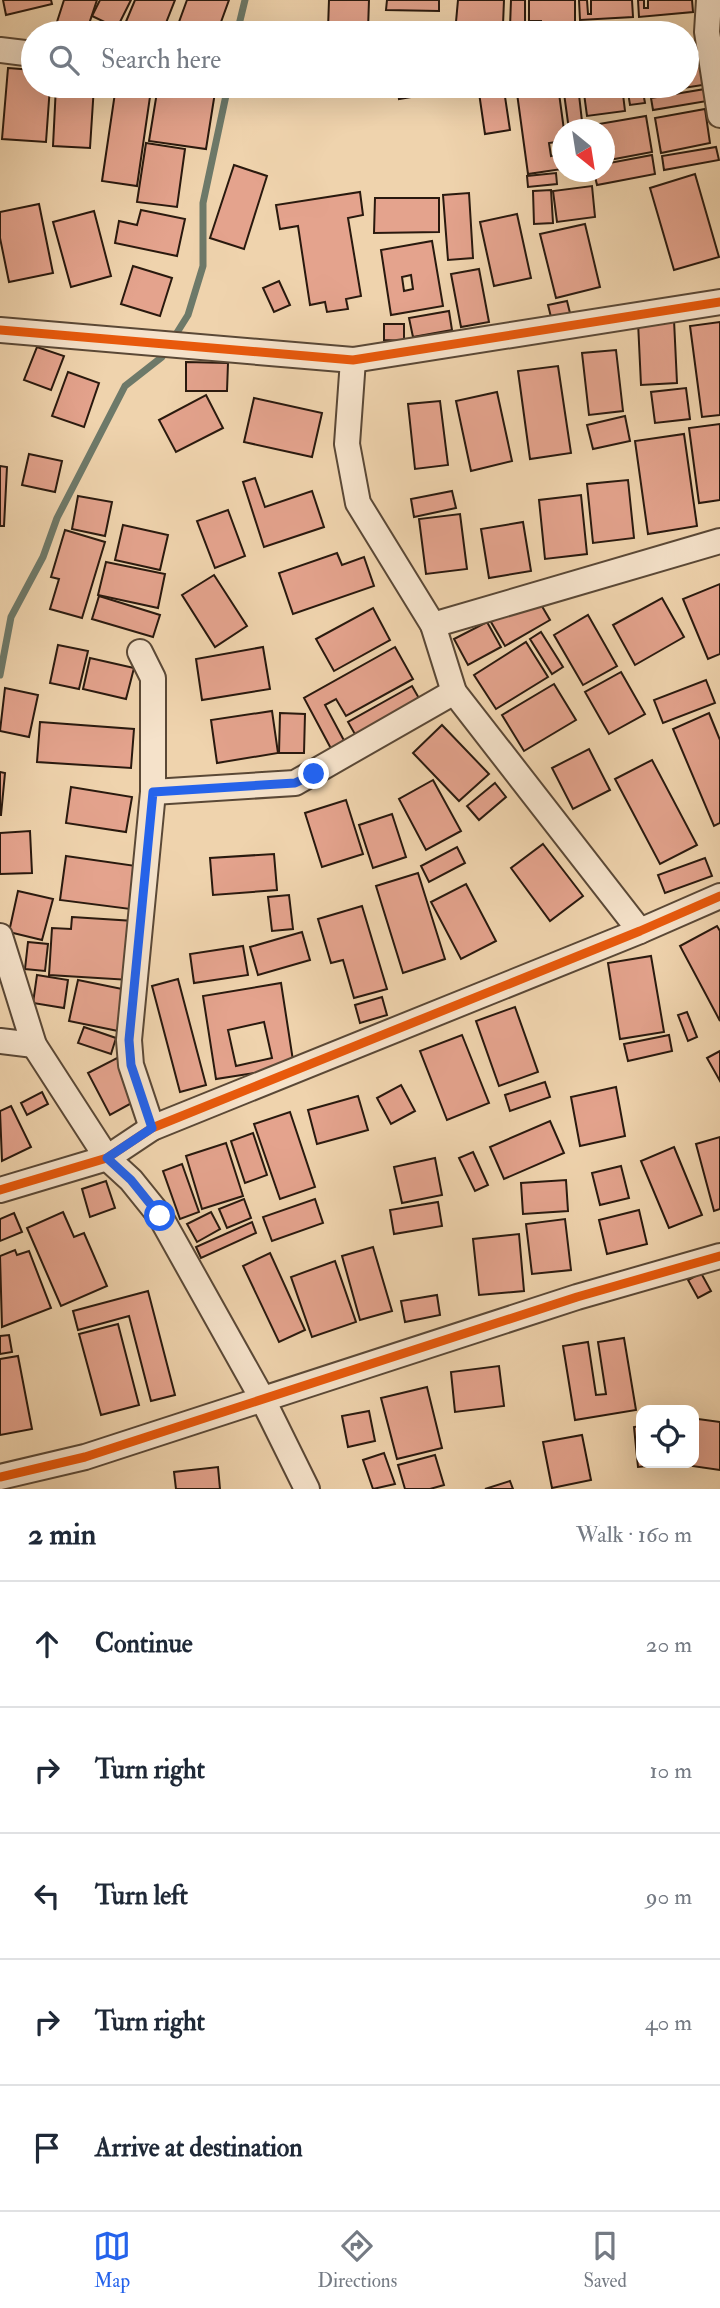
<!DOCTYPE html>
<meta charset="utf-8">
<style>
:root{--surface:#fff;--page:#f6f6f7;--text:#1f2937;--muted:#747a83;--line:#e0e1e3;--accent:#2563eb}
body{margin:0;font-family:"IM FELL Double Pica",serif;background:var(--page);color:var(--text)}
.controls{position:absolute;right:21px;bottom:21px;display:grid;overflow:hidden;border-radius:14px;box-shadow:0 7px 28px #0002}
.controls button{width:63px;height:63px;display:grid;place-items:center;padding:0;border:0;border-bottom:2px solid var(--line);background:var(--surface);color:var(--text);font:35px sans-serif}
.compass{position:absolute;left:552px;top:119px;width:63px;height:63px;border-radius:50%;background:var(--surface);box-shadow:0 7px 28px #0002;rotate:150deg}
.stop{position:absolute;width:21px;height:21px;margin:-16px;border:5px solid #2563eb;border-radius:50%;background:#fff}
.stop.end{background:#2563eb;border-color:#fff;box-shadow:0 2px 7px #0008}
.list{margin:0;padding:0;list-style:none}
h2{display:flex;justify-content:space-between;align-items:center;height:91px;margin:0;padding:0 28px;font-size:30px}
h2 small{font-size:23px;font-weight:400;color:var(--muted)}
.list li{display:grid;grid-template-columns:46px 1fr auto;gap:21px;align-items:center;box-sizing:border-box;height:126px;padding:0 28px;border-top:2px solid var(--line)}
.list b{display:block;font-size:26px;white-space:nowrap}
.list em{font-size:23px;font-style:normal;color:var(--muted)}
.icon{flex:none;width:38px;height:38px;fill:none;stroke:currentColor;stroke-width:2;stroke-linecap:round;stroke-linejoin:round}
.map{position:relative;flex:none;width:720px;height:1489px;overflow:hidden}
.search{position:absolute;background:var(--surface);box-shadow:0 7px 28px #0002;left:21px;right:21px;top:21px;height:77px;display:flex;align-items:center;gap:18px;box-sizing:border-box;padding:0 24px;border-radius:38px;color:var(--muted);font-size:26px}
.sheet{height:721px;background:var(--surface)}
nav{display:flex;justify-content:space-around;align-items:center;box-sizing:border-box;height:98px;border-top:2px solid var(--line);background:var(--surface);font-size:19px;color:var(--muted)}
nav a{display:grid;justify-items:center;gap:4px}
nav .on{color:var(--accent)}
.map>svg:first-child{display:block}
.lines{fill:none;stroke-linecap:round;stroke-linejoin:round}
.stream{stroke:#6d7969;stroke-width:7}
.building{fill:#e4a38d;stroke:#29190e;stroke-width:2;fill-rule:evenodd}
.street-casing{stroke:#5a4836;stroke-width:28}
.street{stroke:#f5e2ca;stroke-width:24}
.cycleway-casing{stroke:#f5e2ca;stroke-width:13}
.cycleway{stroke:#e8590c;stroke-width:9}
.route{stroke:#2563eb;stroke-width:9}
</style>
<div class="map">
<svg width="720" height="1489" viewBox="0 0 720 1489">
<rect width="100%" height="100%" fill="#efd3ad"/>
<filter id="stains"><feTurbulence type="fractalNoise" baseFrequency=".00286" numOctaves="4"/><feColorMatrix values="0 0 0 0 .2 0 0 0 0 .09 0 0 0 0 .02 0 0 0 .5 -.17"/></filter>
<radialGradient id="worn" r=".72"><stop offset=".6" stop-color="#630" stop-opacity="0"/><stop offset="1" stop-color="#630" stop-opacity=".3"/></radialGradient>
<g class="lines">
<g class="stream">
<path d="M237,33L245,0"/>
<path d="M173,339L188,315L203,266V203L228,86"/>
<path d="M0,675L11,617L43,557L57,518L125,386L162,357L167,349"/>
</g>
</g>
<g class="building">
<path d="M3,0H51L52,4L6,15Z"/>
<path d="M64,0H97L86,33L56,25Z"/>
<path d="M100,0H131L117,28L92,16Z"/>
<path d="M135,0H175L162,33H149L125,24Z"/>
<path d="M187,0H229L217,33H175Z"/>
<path d="M329,0H369L368,30L328,29Z"/>
<path d="M387,0H439V11L386,10Z"/>
<path d="M458,0H504L503,25L456,22Z"/>
<path d="M511,0H525V27H510Z"/>
<path d="M529,0H575V30H541V21H529Z"/>
<path d="M579,0H587L588,14H591V0H632L633,17L580,20Z"/>
<path d="M638,0H644V8H648V0H692L693,12L639,17Z"/>
<path d="M703,48L709,84L651,93L650,86H687V51Z"/>
<path d="M8,68L33,70V86H50L46,142L2,139Z"/>
<path d="M56,86H94L90,148L53,146Z"/>
<path d="M116,86L151,90L137,186L102,181Z"/>
<path d="M158,86H216L206,149L149,141Z"/>
<path d="M397,86H451L452,90L399,99Z"/>
<path d="M478,86H494L495,91L504,90L510,130L485,134Z"/>
<path d="M516,86H558L564,130L562,141L549,143L551,156L562,154V169L528,174Z"/>
<path d="M563,86H578L583,130H569Z"/>
<path d="M583,86H622L625,111L587,116Z"/>
<path d="M627,86H642L645,103L630,105Z"/>
<path d="M711,88L713,100L653,110L651,98Z"/>
<path d="M705,109L710,143L661,153L655,118Z"/>
<path d="M646,116L652,152L604,161V130H594L593,125Z"/>
<path d="M146,143L185,149L177,207L137,202Z"/>
<path d="M716,147L719,160L664,170L662,156Z"/>
<path d="M652,155L655,174L597,185L594,172H604V164Z"/>
<path d="M234,165L267,176L244,249L210,238Z"/>
<path d="M575,172H589L590,177L576,179Z"/>
<path d="M556,173L557,184L528,187L527,176Z"/>
<path d="M695,174L719,257L674,270L650,188Z"/>
<path d="M592,186L595,217L557,222L553,191Z"/>
<path d="M551,190L553,223L534,224L533,191Z"/>
<path d="M360,192L363,215L348,218L361,296L346,299L348,309L327,312L325,302L310,305L298,226L280,229L276,205Z"/>
<path d="M469,193L473,258L448,260L443,195Z"/>
<path d="M375,198H439V232L374,233Z"/>
<path d="M39,204L53,273L9,282L0,238V212Z"/>
<path d="M141,210L185,219L177,256L115,243L119,221L137,225Z"/>
<path d="M94,211L111,276L71,287L53,222Z"/>
<path d="M517,214L531,278L494,286L480,222Z"/>
<path d="M585,224L600,287L556,298L540,234Z"/>
<path d="M432,241L443,306L391,315L381,250ZM411,275L413,289L404,291L402,277Z"/>
<path d="M133,266L172,278L160,316L121,304Z"/>
<path d="M479,269L489,322L461,327L451,274Z"/>
<path d="M279,281L290,305L274,312L263,288Z"/>
<path d="M567,301L571,317L552,321L548,305Z"/>
<path d="M449,311L452,330L413,337L409,318Z"/>
<path d="M674,320L677,383L641,385L638,322Z"/>
<path d="M720,322V415L702,417L690,326Z"/>
<path d="M384,324H404V341L384,340Z"/>
<path d="M37,347L64,356L51,390L24,380Z"/>
<path d="M616,350L623,411L589,415L582,353Z"/>
<path d="M186,362L228,363L227,391H186Z"/>
<path d="M558,366L571,453L530,459L518,371Z"/>
<path d="M68,372L99,383L84,427L52,416Z"/>
<path d="M686,388L690,419L655,423L651,392Z"/>
<path d="M497,392L512,461L471,471L456,401Z"/>
<path d="M206,395L223,428L176,452L159,420Z"/>
<path d="M254,398L322,413L312,457L244,442Z"/>
<path d="M440,401L448,465L415,469L408,404Z"/>
<path d="M625,416L630,441L593,449L587,425Z"/>
<path d="M720,424V500L699,503L689,428Z"/>
<path d="M684,434L697,526L648,534L635,441Z"/>
<path d="M29,454L62,461L55,492L22,485Z"/>
<path d="M0,466L7,467L4,526H0Z"/>
<path d="M255,478L265,507L312,491L324,527L264,547L243,482Z"/>
<path d="M628,480L634,538L593,543L587,484Z"/>
<path d="M452,491L456,508L414,517L411,499Z"/>
<path d="M581,495L587,554L545,559L539,500Z"/>
<path d="M78,496L112,502L105,536L72,529Z"/>
<path d="M228,510L245,556L215,568L197,521Z"/>
<path d="M460,514L467,569L426,574L419,519Z"/>
<path d="M523,522L531,571L489,578L481,529Z"/>
<path d="M123,525L168,535L160,570L115,560Z"/>
<path d="M65,530L105,542L82,618L50,609L59,579L51,577Z"/>
<path d="M337,553L342,565L364,557L374,586L293,614L279,573Z"/>
<path d="M106,562L165,574L158,608L98,595Z"/>
<path d="M214,575L247,626L215,647L182,595Z"/>
<path d="M720,584V654L708,659L683,599Z"/>
<path d="M99,596L160,615L153,637L92,619Z"/>
<path d="M536,596L550,620L505,646L491,622Z"/>
<path d="M662,598L684,637L635,665L613,625Z"/>
<path d="M373,608L390,640L334,671L316,639Z"/>
<path d="M588,615L617,666L583,685L554,635Z"/>
<path d="M487,622L501,647L468,665L454,639Z"/>
<path d="M541,632L563,667L552,674L530,639Z"/>
<path d="M526,642L548,677L496,709L474,675Z"/>
<path d="M58,645L88,651L79,689L50,683Z"/>
<path d="M263,647L270,689L202,700L196,659Z"/>
<path d="M395,647L413,679L346,716L336,699L325,705L348,748L335,756L304,698Z"/>
<path d="M90,658L134,668L126,699L83,689Z"/>
<path d="M621,672L645,714L609,734L585,692Z"/>
<path d="M706,680L715,703L663,723L654,700Z"/>
<path d="M554,684L576,720L524,751L502,715Z"/>
<path d="M412,686L424,707L360,743L348,722Z"/>
<path d="M5,688L38,695L29,737L0,731Z"/>
<path d="M272,711L278,753L217,763L211,720Z"/>
<path d="M280,713L305,714L304,753H279Z"/>
<path d="M709,713L720,740V823L714,826L673,729Z"/>
<path d="M40,722L134,729L131,768L37,762Z"/>
<path d="M442,725L489,774L459,801L413,753Z"/>
<path d="M589,749L610,790L573,809L552,768Z"/>
<path d="M652,760L697,845L660,864L615,779Z"/>
<path d="M0,772L5,773L1,815H0Z"/>
<path d="M433,780L461,831L426,850L399,799Z"/>
<path d="M495,783L506,797L479,820L467,806Z"/>
<path d="M71,787L132,797L126,832L66,823Z"/>
<path d="M346,800L363,854L322,867L305,813Z"/>
<path d="M392,814L406,857L373,868L359,825Z"/>
<path d="M30,831L32,873L0,874V833Z"/>
<path d="M543,844L583,896L550,921L511,868Z"/>
<path d="M457,847L465,863L429,882L421,866Z"/>
<path d="M274,854L277,890L213,895L210,858Z"/>
<path d="M66,856L136,866L130,909L60,900Z"/>
<path d="M705,858L712,876L665,893L658,875Z"/>
<path d="M418,873L445,959L403,973L376,886Z"/>
<path d="M466,884L496,941L461,959L431,902Z"/>
<path d="M18,891L53,899L42,940L9,932Z"/>
<path d="M289,895L293,929L272,931L268,897Z"/>
<path d="M362,906L387,989L354,998L343,960L331,963L318,919Z"/>
<path d="M72,917L134,921L130,980L49,975L52,928L71,929Z"/>
<path d="M717,926L720,931V1021L680,946Z"/>
<path d="M302,932L310,960L258,975L250,947Z"/>
<path d="M28,942L48,944L45,971L25,969Z"/>
<path d="M243,946L248,975L194,983L190,954Z"/>
<path d="M651,956L664,1032L620,1039L608,963Z"/>
<path d="M37,975L68,980L64,1008L33,1003Z"/>
<path d="M178,979L206,1085L180,1092L152,986Z"/>
<path d="M78,980L132,991L123,1032L69,1021Z"/>
<path d="M281,983L294,1067L216,1079L203,996ZM264,1022L272,1058L236,1066L228,1030Z"/>
<path d="M382,997L387,1015L360,1023L355,1005Z"/>
<path d="M515,1007L538,1072L499,1086L476,1021Z"/>
<path d="M687,1012L697,1037L688,1041L678,1015Z"/>
<path d="M84,1027L116,1038L111,1054L78,1043Z"/>
<path d="M462,1035L489,1103L447,1120L420,1051Z"/>
<path d="M669,1035L672,1051L628,1061L624,1044Z"/>
<path d="M720,1051V1081L707,1058Z"/>
<path d="M117,1058L139,1099L110,1115L88,1073Z"/>
<path d="M545,1082L550,1097L510,1111L505,1095Z"/>
<path d="M401,1085L415,1111L391,1124L377,1098Z"/>
<path d="M616,1087L625,1136L580,1146L571,1097Z"/>
<path d="M42,1092L48,1104L27,1115L21,1103Z"/>
<path d="M358,1096L368,1130L317,1144L308,1110Z"/>
<path d="M11,1106L31,1147L2,1161L0,1111Z"/>
<path d="M290,1112L315,1187L280,1199L254,1124Z"/>
<path d="M550,1121L564,1153L504,1179L490,1147Z"/>
<path d="M253,1133L267,1175L245,1183L231,1141Z"/>
<path d="M720,1137V1209L714,1211L696,1144Z"/>
<path d="M226,1143L243,1196L202,1209L186,1156Z"/>
<path d="M674,1147L702,1215L669,1228L641,1161Z"/>
<path d="M473,1152L488,1185L475,1191L459,1158Z"/>
<path d="M435,1158L442,1195L402,1203L394,1167Z"/>
<path d="M182,1164L199,1212L180,1219L163,1171Z"/>
<path d="M621,1166L629,1198L600,1205L592,1173Z"/>
<path d="M566,1180L568,1211L523,1214L521,1183Z"/>
<path d="M106,1181L115,1208L90,1217L82,1189Z"/>
<path d="M244,1199L251,1218L227,1228L219,1209Z"/>
<path d="M315,1199L323,1223L272,1241L263,1217Z"/>
<path d="M438,1202L442,1226L394,1234L390,1210Z"/>
<path d="M639,1210L647,1244L607,1254L599,1220Z"/>
<path d="M63,1212L74,1237L84,1233L107,1286L61,1306L27,1228Z"/>
<path d="M211,1212L220,1229L197,1242L187,1224Z"/>
<path d="M14,1213L22,1232L0,1241V1219Z"/>
<path d="M565,1219L571,1270L532,1274L526,1224Z"/>
<path d="M252,1222L256,1233L201,1258L196,1247Z"/>
<path d="M519,1234L524,1291L479,1295L473,1239Z"/>
<path d="M373,1247L392,1311L360,1320L342,1256Z"/>
<path d="M15,1250L17,1255L29,1251L51,1308L2,1327L0,1256Z"/>
<path d="M270,1253L305,1330L279,1342L243,1266Z"/>
<path d="M335,1261L356,1322L312,1337L291,1277Z"/>
<path d="M701,1273L711,1291L698,1298L688,1280Z"/>
<path d="M148,1291L175,1395L151,1401L129,1316L78,1330L73,1311Z"/>
<path d="M437,1295L440,1315L405,1322L401,1301Z"/>
<path d="M118,1324L139,1405L101,1415L79,1334Z"/>
<path d="M9,1335L12,1352L0,1354V1336Z"/>
<path d="M624,1338L636,1410L575,1420L563,1346L588,1342L596,1395L606,1394L598,1342Z"/>
<path d="M18,1356L32,1429L0,1435V1359Z"/>
<path d="M499,1366L504,1406L455,1412L451,1372Z"/>
<path d="M427,1387L442,1448L397,1459L381,1398Z"/>
<path d="M369,1411L375,1441L348,1447L342,1416Z"/>
<path d="M698,1419L720,1422V1470L692,1466Z"/>
<path d="M641,1426V1463H681L638,1467L634,1427Z"/>
<path d="M582,1435L591,1480L552,1488L543,1442Z"/>
<path d="M384,1453L395,1484L373,1489L363,1460Z"/>
<path d="M435,1455L444,1485L430,1489H405L398,1465Z"/>
<path d="M218,1467L220,1489H176L174,1472Z"/>
<path d="M510,1481L513,1489H485Z"/>
</g>
<g class="lines">
<defs>
<g id="street">
<path d="M709,0L707,32L720,115"/>
<path d="M0,50L33,54"/>
<path d="M0,330L353,360L720,302"/>
<path d="M353,360L347,444L358,503L433,625L454,692L640,931"/>
<path d="M433,625L720,541"/>
<path d="M140,652L153,678V792L129,1040L131,1065L152,1128"/>
<path d="M153,792L295,783L454,692"/>
<path d="M0,936L34,1045L107,1158L131,1180L160,1216L263,1400L307,1489"/>
<path d="M0,1041L34,1045"/>
<path d="M0,1190L107,1158L152,1128L640,931L720,896"/>
<path d="M0,1477L85,1457L577,1297L720,1256"/>
</g>
</defs>
<use href="#street" class="street-casing"/>
<use href="#street" class="street"/>
<defs>
<g id="cycleway">
<path d="M0,330L353,360L720,302"/>
<path d="M0,1190L107,1158L152,1128L640,931L720,896"/>
<path d="M0,1477L85,1457L577,1297L720,1256"/>
</g>
</defs>
<use href="#cycleway" class="cycleway-casing"/>
<use href="#cycleway" class="cycleway"/>
</g>
<g class="lines">
<path class="route" d="M160,1216L131,1180L107,1158L152,1128L131,1065L129,1040L153,792L295,783L314,774"/>
</g>
<rect width="100%" height="100%" filter="url(#stains)"/>
<rect width="100%" height="100%" fill="url(#worn)"/>
</svg>
<div class="controls">
<button><svg class="icon" aria-label="locate" viewBox="0 0 24 24"><circle cx="12" cy="12" r="6"/><path d="M12 2v4M12 18v4M2 12h4M18 12h4"/></svg></button>
</div>
<svg class="compass" viewBox="-18 -18 36 36"><path d="M0-13l5 13h-10z" fill="#e53935"/><path d="M0 13l5-13h-10z" fill="#747a83"/></svg>
<div class="stop" style="left:160px;top:1216px"></div>
<div class="stop end" style="left:314px;top:774px"></div>
<div class="search"><svg class="icon" aria-label="search" viewBox="0 0 24 24"><circle cx="10" cy="10" r="6"/><path d="M15 15l6 6"/></svg>Search here</div>
</div>
<section class="sheet">
<h2>2 min<small>Walk · 160 m</small></h2>
<ul class="list">
<li><svg class="icon" aria-label="ahead" viewBox="0 0 24 24"><path d="M12 20V5M6 11l6-6 6 6"/></svg><div><b>Continue</b></div><em>20 m</em></li>
<li><svg class="icon" aria-label="right" viewBox="0 0 24 24"><path d="M7 20v-9h11M14 6l5 5-5 5"/></svg><div><b>Turn right</b></div><em>10 m</em></li>
<li><svg class="icon" aria-label="left" viewBox="0 0 24 24"><path d="M17 20v-9H6M10 6l-5 5 5 5"/></svg><div><b>Turn left</b></div><em>90 m</em></li>
<li><svg class="icon" aria-label="right" viewBox="0 0 24 24"><path d="M7 20v-9h11M14 6l5 5-5 5"/></svg><div><b>Turn right</b></div><em>40 m</em></li>
<li><svg class="icon" aria-label="arrive" viewBox="0 0 24 24"><path d="M6 21V4h12l-3 4 3 4H6"/></svg><div><b>Arrive at destination</b></div></li>
</ul>
</section>
<nav>
<a class="on"><svg class="icon" aria-label="map" viewBox="0 0 24 24"><path d="M3 6l6-2 6 2 6-2v14l-6 2-6-2-6 2zM9 4v14M15 6v14"/></svg>Map</a>
<a><svg class="icon" aria-label="directions" viewBox="0 0 24 24"><path d="M12 3l9 9-9 9-9-9zM9 14v-3h6M13 9l2 2-2 2"/></svg>Directions</a>
<a><svg class="icon" aria-label="saved" viewBox="0 0 24 24"><path d="M7 4h10v16l-5-4-5 4z"/></svg>Saved</a>
</nav>
